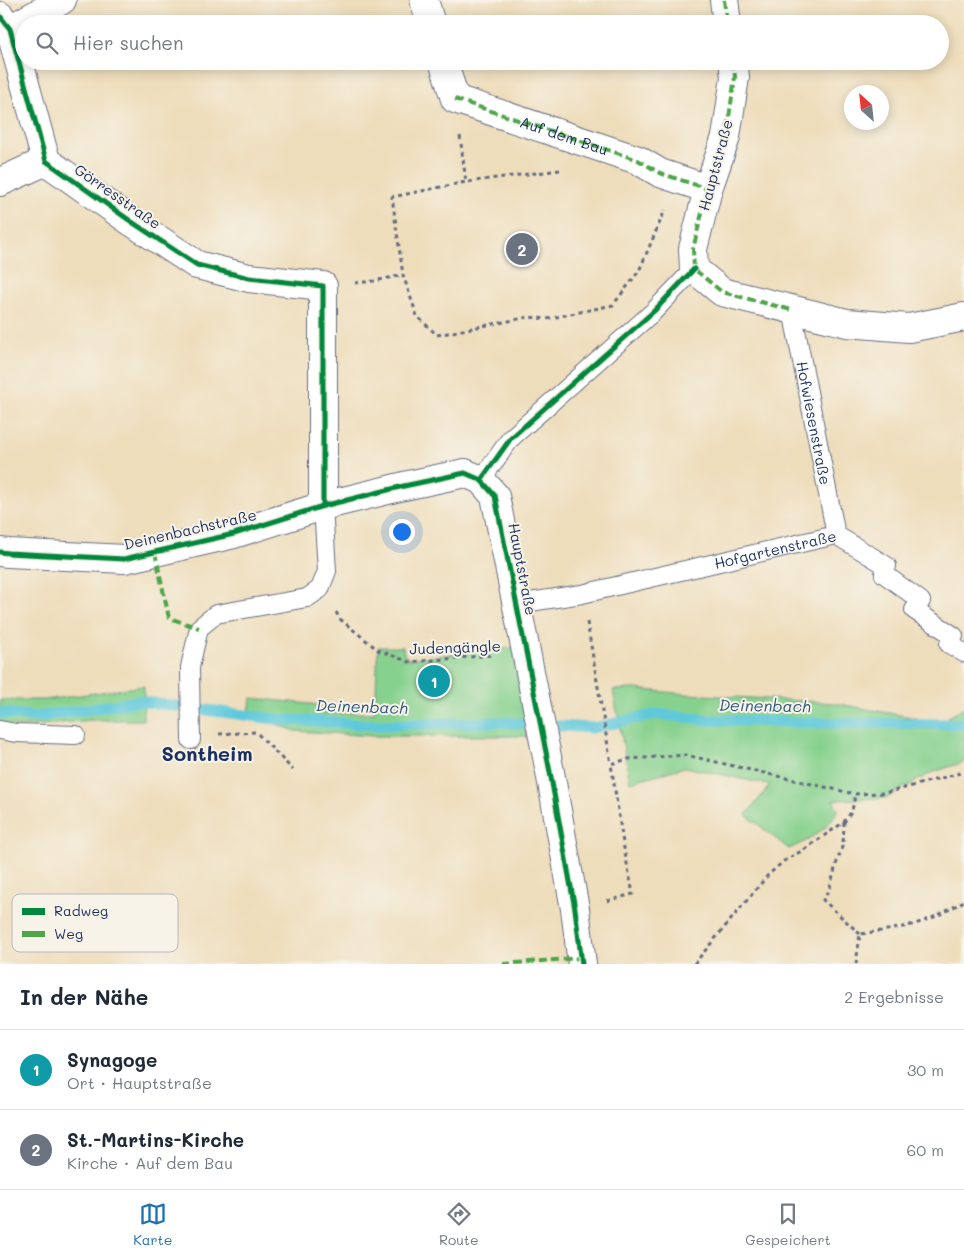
<!DOCTYPE html>
<html lang="de">
<meta charset="utf-8">
<style>
:root{--surface:#fff;--page:#f6f6f7;--text:#1f2937;--muted:#747a83;--line:#e0e1e3;--accent:#1f6fb2}
body{margin:0;font-family:Mali,sans-serif;background:var(--page);color:var(--text)}
.compass{position:absolute;left:844px;top:85px;width:45px;height:45px;border-radius:50%;background:var(--surface);box-shadow:0 2px 12px #0003;rotate:333deg}
.you{position:absolute;left:401px;top:531px;width:18px;height:18px;margin:-12px;border:4px solid #fff;border-radius:50%;background:#1a73e8;box-shadow:0 0 0 8px #1a73e833}
.badge{display:grid;place-items:center;width:32px;height:32px;border-radius:50%;background:var(--accent);color:#fff;font-size:16px;font-weight:700}
.pin{position:absolute;translate:-50% -50%;border:2px solid #fff;box-shadow:0 1px 5px #0006}
.list{margin:0;padding:0;list-style:none}
h2{display:flex;justify-content:space-between;align-items:center;height:65px;margin:0;padding:0 20px;font-size:21px}
h2 small{font-size:16px;font-weight:400;color:var(--muted)}
.list li{display:grid;grid-template-columns:32px 1fr auto;gap:15px;align-items:center;box-sizing:border-box;height:80px;padding:0 20px;border-top:1px solid var(--line)}
.list b{display:block;font-size:19px;white-space:nowrap}
.list p{margin:0;font-size:16px;white-space:nowrap;color:var(--muted)}
.list em{font-size:16px;font-style:normal;color:var(--muted)}
.icon{flex:none;width:28px;height:28px;fill:none;stroke:currentColor;stroke-width:2;stroke-linecap:round;stroke-linejoin:round}
.map{position:relative;flex:none;width:964px;height:964px;overflow:hidden}
.search{position:absolute;background:var(--surface);box-shadow:0 2px 12px #0003;left:15px;right:15px;top:15px;height:55px;display:flex;align-items:center;gap:12px;box-sizing:border-box;padding:0 18px;border-radius:28px;color:var(--muted);font-size:19px}
.sheet{height:225px;background:var(--surface)}
nav{display:flex;justify-content:space-around;align-items:center;box-sizing:border-box;height:70px;border-top:1px solid var(--line);background:var(--surface);font-size:14px;color:var(--muted)}
nav a{display:grid;justify-items:center;gap:2px}
nav .on{color:var(--accent)}
.map>svg:first-child{display:block}
.green{fill:#87d18e;stroke:#518076}
.lines{fill:none;stroke-linecap:round;stroke-linejoin:round}
.stream{stroke:#5fc9db;stroke-width:11}
.service-casing{stroke:#656c7f;stroke-width:20}
.minor-casing{stroke:#656c7f;stroke-width:30}
.path{stroke:#656c7f;stroke-width:3;stroke-dasharray:4 4;stroke-linecap:butt}
.service{stroke:#fff;stroke-width:18}
.minor{stroke:#fff;stroke-width:28}
.quiet{stroke:#4fa44a;stroke-width:4;stroke-dasharray:8 4;stroke-linecap:butt}
.cycleway-casing{stroke:#f7f3e8;stroke-width:8}
.cycleway{stroke:#00873e;stroke-width:5}
.labels{text-anchor:middle;dominant-baseline:central;stroke-width:4;stroke-linejoin:round;paint-order:stroke}
.street-label{font-size:15px;fill:#1b2f5e;stroke:#f7f3e8}
.water-label{font-size:16px;font-style:italic;fill:#2c567d;stroke:#f7f3e8}
.district-label{font-size:20px;font-weight:bold;fill:#1b2f5e;stroke:#f7f3e8}
.key{fill:#f7f3e8;stroke:#b5b8bf;stroke-width:1}
.key-label{font-size:14px;fill:#1b2f5e}
</style>
<div class="map">
<svg width="964" height="964" viewBox="0 0 964 964">
<rect width="100%" height="100%" fill="#f7f3e8"/>
<filter id="ink" filterUnits="userSpaceOnUse"><feTurbulence type="fractalNoise" baseFrequency=".02" numOctaves="2"/><feDisplacementMap in="SourceGraphic" scale="10" xChannelSelector="R" yChannelSelector="G"/><feConvolveMatrix kernelMatrix="1 2 1 2 8 2 1 2 1" color-interpolation-filters="sRGB"/></filter>
<filter id="wash" filterUnits="userSpaceOnUse"><feTurbulence type="fractalNoise" baseFrequency=".0096" numOctaves="4" result="noise"/><feDisplacementMap in="SourceGraphic" scale="20" xChannelSelector="R" yChannelSelector="G"/><feGaussianBlur stdDeviation="1.12" result="paint"/><feColorMatrix in="noise" values="0 0 0 0 0 0 0 0 0 0 0 0 0 0 0 0 0 1.4 0 .05"/><feComposite in="paint" operator="in"/></filter>
<g filter="url(#wash)">
<rect width="100%" height="100%" fill="#edb"/>
<g class="green">
<path d="M378,647H403L404,654L408,659L518,647L535,736H374L295,731L249,714L251,698L320,705V713H375Z"/>
<path d="M144,686L143,720H92L20,727L0,723V700H45Z"/>
<path d="M634,689L686,694L834,703L911,717L938,724L964,707V762L931,773L886,798L833,800L838,811L826,827L808,840L789,849L746,815L770,785L685,767L630,782L613,690Z"/>
</g>
<g class="lines">
<path class="stream" d="M0,713L37,717L139,701L275,719L374,725L498,722L593,728L656,714L709,720L828,723L964,724"/>
</g>
</g>
<g filter="url(#ink)">
<g class="lines">
<defs>
<g id="service">
<path id="s1" d="M792,310L836,535"/>
<path d="M481,480L511,438L654,311L694,269"/>
<path id="s2" d="M517,604L582,594L836,535L887,566L884,574L921,601L914,610L954,636L949,644L964,653"/>
<path d="M0,730L16,733L76,735"/>
<path d="M191,740L190,667L199,628L216,614L307,598L320,589L327,571L323,506"/>
</g>
<g id="minor">
<path d="M424,0L431,24"/>
<path d="M724,0L727,24"/>
<path d="M0,16L10,29L46,161L129,220L197,265L249,278L323,286V506"/>
<path d="M10,29L62,0"/>
<path id="s3" d="M443,61L455,99L638,160L660,173L708,189"/>
<path d="M733,61L735,77L726,137L708,189L693,249L694,269L722,292L847,323L909,328L964,317"/>
<path d="M0,182L46,161"/>
<path d="M0,552L8,553L124,559L234,534L323,506L404,486L465,473L481,480L495,496L550,772L575,909L582,964"/>
</g>
</defs>
<use href="#service" class="service-casing"/>
<use href="#minor" class="minor-casing"/>
<g class="path">
<path d="M460,136L466,182"/>
<path d="M560,170L466,182L392,197L403,275L417,316L437,335L529,317L547,319L613,305L639,271L665,210"/>
<path d="M355,283L374,281L403,275"/>
<path d="M336,612L340,619L378,650L409,662L494,655"/>
<path d="M587,622L611,764"/>
<path d="M219,734L256,732L293,770"/>
<path d="M844,822L843,844L836,865L830,887L823,900L860,934"/>
<path d="M607,901L633,894L623,843L611,764L628,759L686,755L855,794L883,793L897,790L964,772"/>
<path d="M694,964L768,875L784,861L805,849L844,822L852,811L855,795"/>
<path d="M856,964L860,934C880,931 899,929 918,923C934,918 949,910 964,901"/>
</g>
<use href="#service" class="service"/>
<use href="#minor" class="minor"/>
<g class="quiet">
<path d="M724,0L727,24"/>
<path d="M733,61L735,77L726,137L708,189L693,249L694,269L722,292L792,310"/>
<path d="M455,99L638,160L660,173L708,189"/>
<path d="M155,552L169,618L199,628"/>
<path d="M503,964L581,958"/>
</g>
<defs>
<g id="cycleway">
<path d="M0,16L10,29L46,161L129,220L197,265L249,278L323,286V506"/>
<path d="M481,480L511,438L654,311L694,269"/>
<path d="M0,552L8,553L124,559L234,534L323,506L404,486L465,473L481,480L495,496L550,772L575,909L582,964"/>
</g>
</defs>
<use href="#cycleway" class="cycleway-casing"/>
<use href="#cycleway" class="cycleway"/>
</g>
</g>
<g class="labels">
<g class="street-label">
<text stroke="none"><textPath href="#s3" startOffset="155">Auf dem Bau</textPath></text>
<text transform="translate(715 165) rotate(-75)">Hauptstraße</text>
<text transform="translate(118 196) rotate(35)">Görresstraße</text>
<text stroke="none"><textPath href="#s1" startOffset="115">Hofwiesenstraße</textPath></text>
<text transform="translate(190 529) rotate(-13)">Deinenbachstraße</text>
<text stroke="none"><textPath href="#s2" startOffset="264">Hofgartenstraße</textPath></text>
<text transform="translate(523 569) rotate(79)">Hauptstraße</text>
<text transform="translate(455 647) rotate(-2)">Judengängle</text>
</g>
<g class="water-label">
<text transform="translate(765 705) rotate(1)">Deinenbach</text>
<text transform="translate(362 706) rotate(2)">Deinenbach</text>
</g>
<g class="district-label">
<text x="207" y="753">Sontheim</text>
</g>
</g>
<rect x="12" y="894" width="166" height="58" rx="8" class="key"/>
<rect x="22" y="908" width="23" height="7" fill="#00873e"/>
<rect x="22" y="931" width="23" height="6" fill="#4fa44a"/>
<g class="key-label">
<text x="54" y="916">Radweg</text>
<text x="54" y="939">Weg</text>
</g>
</svg>
<svg class="compass" viewBox="-18 -18 36 36"><path d="M0-13l5 13h-10z" fill="#e53935"/><path d="M0 13l5-13h-10z" fill="#747a83"/></svg>
<div class="you"></div>
<div class="pin badge" style="left:434px;top:681px;background:#0f9aa8">1</div>
<div class="pin badge" style="left:522px;top:249px;background:#6b7280">2</div>
<div class="search"><svg class="icon" aria-label="search" viewBox="0 0 24 24"><circle cx="10" cy="10" r="6"/><path d="M15 15l6 6"/></svg>Hier suchen</div>
</div>
<section class="sheet">
<h2>In der Nähe<small>2 Ergebnisse</small></h2>
<ul class="list">
<li><span class="badge" style="background:#0f9aa8">1</span><div><b>Synagoge</b><p>Ort · Hauptstraße</p></div><em>30 m</em></li>
<li><span class="badge" style="background:#6b7280">2</span><div><b>St.-Martins-Kirche</b><p>Kirche · Auf dem Bau</p></div><em>60 m</em></li>
</ul>
</section>
<nav>
<a class="on"><svg class="icon" aria-label="map" viewBox="0 0 24 24"><path d="M3 6l6-2 6 2 6-2v14l-6 2-6-2-6 2zM9 4v14M15 6v14"/></svg>Karte</a>
<a><svg class="icon" aria-label="directions" viewBox="0 0 24 24"><path d="M12 3l9 9-9 9-9-9zM9 14v-3h6M13 9l2 2-2 2"/></svg>Route</a>
<a><svg class="icon" aria-label="saved" viewBox="0 0 24 24"><path d="M7 4h10v16l-5-4-5 4z"/></svg>Gespeichert</a>
</nav>
